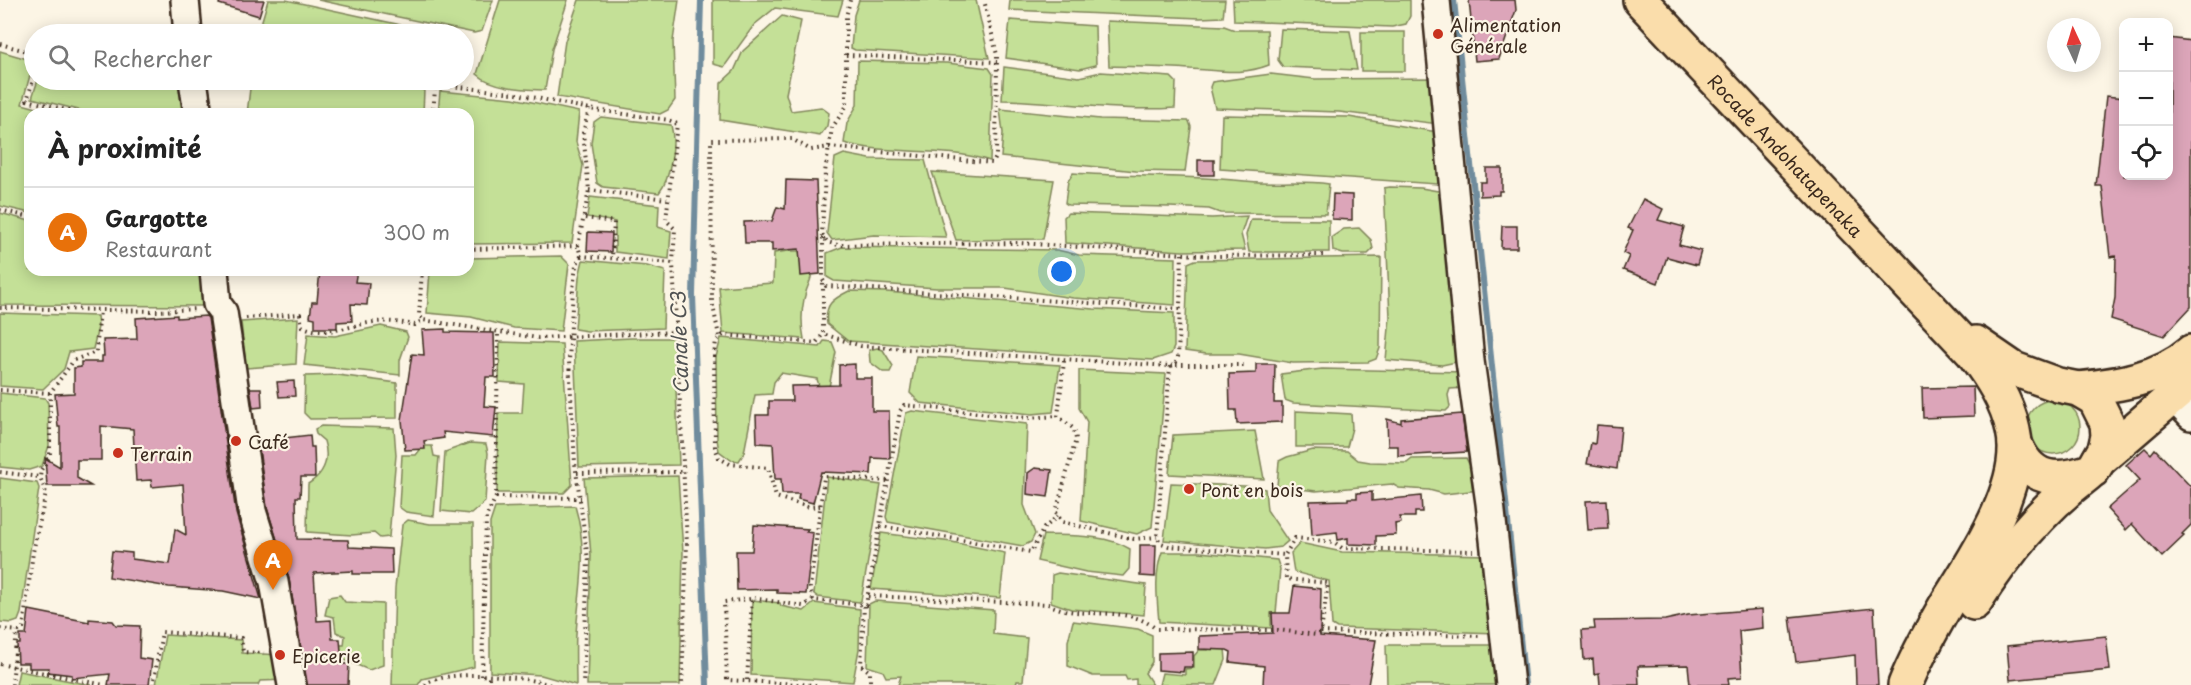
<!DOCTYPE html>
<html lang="fr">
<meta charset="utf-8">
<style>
:root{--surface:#fff;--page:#f6f6f6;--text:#222;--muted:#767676;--line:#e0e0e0;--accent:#0f766e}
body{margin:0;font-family:"Playpen Sans",sans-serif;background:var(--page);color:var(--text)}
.controls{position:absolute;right:18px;top:18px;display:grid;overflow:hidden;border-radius:12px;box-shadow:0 3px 15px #0003}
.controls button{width:54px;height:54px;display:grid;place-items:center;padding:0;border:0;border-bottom:2px solid var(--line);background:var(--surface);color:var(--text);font:30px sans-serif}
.compass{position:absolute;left:2047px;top:18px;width:54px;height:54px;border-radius:50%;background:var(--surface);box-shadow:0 3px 15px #0003;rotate:356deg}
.you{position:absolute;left:1062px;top:272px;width:21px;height:21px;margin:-15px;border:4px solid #fff;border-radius:50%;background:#1a73e8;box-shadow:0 0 0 9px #1a73e833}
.badge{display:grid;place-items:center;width:39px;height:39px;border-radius:50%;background:var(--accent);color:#fff;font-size:20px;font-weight:700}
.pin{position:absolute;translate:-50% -50px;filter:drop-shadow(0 2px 3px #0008)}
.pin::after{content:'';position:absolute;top:32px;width:21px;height:18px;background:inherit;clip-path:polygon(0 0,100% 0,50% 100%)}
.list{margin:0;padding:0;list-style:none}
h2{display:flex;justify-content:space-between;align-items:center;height:78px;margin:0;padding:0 24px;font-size:26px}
h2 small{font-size:20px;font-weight:400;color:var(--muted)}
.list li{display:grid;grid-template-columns:39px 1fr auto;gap:18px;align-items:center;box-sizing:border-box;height:90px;padding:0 24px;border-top:2px solid var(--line)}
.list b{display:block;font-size:22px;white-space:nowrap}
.list p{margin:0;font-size:20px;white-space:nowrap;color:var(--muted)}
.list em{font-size:20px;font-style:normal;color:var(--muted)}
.icon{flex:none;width:33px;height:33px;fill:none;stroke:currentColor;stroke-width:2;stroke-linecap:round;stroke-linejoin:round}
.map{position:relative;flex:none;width:2191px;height:685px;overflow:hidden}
.search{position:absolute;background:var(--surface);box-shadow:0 3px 15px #0003;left:24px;top:24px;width:450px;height:66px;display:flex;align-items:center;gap:15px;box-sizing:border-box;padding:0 21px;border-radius:33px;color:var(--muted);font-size:22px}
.panel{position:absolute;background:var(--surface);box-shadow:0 3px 15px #0003;left:24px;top:108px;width:450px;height:168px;border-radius:18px}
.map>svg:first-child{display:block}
.green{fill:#c4e097;stroke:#80855a;stroke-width:1.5}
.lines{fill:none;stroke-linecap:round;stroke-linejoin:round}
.stream{stroke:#6f8c9d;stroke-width:6}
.building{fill:#dca5b9;stroke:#3b2a1e;stroke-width:1.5}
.minor-casing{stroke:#3b2a1e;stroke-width:32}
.major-casing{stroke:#3b2a1e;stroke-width:38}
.path{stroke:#3b2a1e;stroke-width:4;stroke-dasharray:1.5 4.5;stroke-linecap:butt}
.minor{stroke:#fcf5e5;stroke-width:27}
.major{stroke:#faddab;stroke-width:33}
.poi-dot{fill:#c8321e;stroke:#fcf5e5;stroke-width:2}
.labels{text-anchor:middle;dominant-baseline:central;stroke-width:4.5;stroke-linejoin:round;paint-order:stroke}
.poi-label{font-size:18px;fill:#3b2a1e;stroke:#fcf5e5;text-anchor:start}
.street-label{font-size:18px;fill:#3b2a1e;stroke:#fcf5e5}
.water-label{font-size:20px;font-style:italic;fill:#515353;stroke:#fcf5e5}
</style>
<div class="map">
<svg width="2191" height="685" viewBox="0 0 2191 685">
<rect width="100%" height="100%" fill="#fcf5e5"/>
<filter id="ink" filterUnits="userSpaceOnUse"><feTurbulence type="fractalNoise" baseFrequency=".0167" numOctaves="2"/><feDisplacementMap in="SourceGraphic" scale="12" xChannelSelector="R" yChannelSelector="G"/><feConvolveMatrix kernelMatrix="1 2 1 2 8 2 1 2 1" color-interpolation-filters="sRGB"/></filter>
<g filter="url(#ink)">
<g class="green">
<path d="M268,0H286L443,34H258Z"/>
<path d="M318,0H493L482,31L474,33Z"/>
<path d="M500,0H568L552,49L545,90C524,89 492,88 477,74Z"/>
<path d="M579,0H679L673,41L675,100L668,110L660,114L557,97L565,41Z"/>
<path d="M713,0H843L838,16L775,8L754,25L724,67L713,64Z"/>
<path d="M859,0H976L989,58L855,50L851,48L854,15Z"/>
<path d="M1010,0H1225L1223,17L1200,18L1009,10Z"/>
<path d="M1233,0H1410V16L1406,24L1392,27L1234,21Z"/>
<path d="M782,16L801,21L786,94L791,111L821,107L829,113L827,126L820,136L720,120L721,83L734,71L743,51Z"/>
<path d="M1010,20L1095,26L1096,65L1080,69L1006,58Z"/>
<path d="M1107,21L1224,26L1235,30H1267L1269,65C1241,76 1218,70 1190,69C1163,67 1136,67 1109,66Z"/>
<path d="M1281,29L1350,31L1357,70L1283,67L1278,60Z"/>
<rect x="1361" y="32" width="44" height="39"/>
<path d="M0,51L34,61L22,104L59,114H30V213L0,206Z"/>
<path d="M858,61L947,63L989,68L993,74L990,161C942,146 892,156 844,143L847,123L857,105Z"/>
<path d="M1004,67L1079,77L1101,72L1171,77L1176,82L1175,108C1118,112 1060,101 1002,100Z"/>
<path d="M1271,74L1315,79L1436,78L1439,124L1339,112L1215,108L1210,87L1212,82Z"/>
<path d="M38,80L189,82L193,114H94L32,98Z"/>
<path d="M251,80H377L424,90L423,114H247Z"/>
<path d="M440,91L513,98L579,112L576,142L583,165L572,243L468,244V114H438Z"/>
<path d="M1000,109L1100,119L1189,121L1191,127L1185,172L1136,171L1001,157L1003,133Z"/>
<path d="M1222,115L1349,117L1431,131H1449L1451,185L1220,169Z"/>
<path d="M601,117L671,125C676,143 671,178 659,193L603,187L597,183L591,143L594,122Z"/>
<path d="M844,154L870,159L925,160L946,237L874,235L832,240L827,233L835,158Z"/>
<path d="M932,172L1054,180L1043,239L956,240Z"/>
<path d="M1073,173C1130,177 1189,175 1245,181C1273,184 1301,180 1329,184L1326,214L1220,213L1209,209L1170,207L1068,205L1065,203L1068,181Z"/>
<path d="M1390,187L1421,188L1449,193L1461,361L1442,365L1386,360L1390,317L1384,188Z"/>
<path d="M590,197L659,205L658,227L671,231L669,259L615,252V222L587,217Z"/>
<path d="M0,213L30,221V270H198L205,272L209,306L0,305Z"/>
<path d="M1068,213L1212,218L1247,216L1241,234L1245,250L1182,251L1065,243L1064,217Z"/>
<path d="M1251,219L1329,220V252H1249L1246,235Z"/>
<path d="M1359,228L1371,240L1373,249L1368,254H1343L1333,251L1332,237L1344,229Z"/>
<path d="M842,247L1057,250L1079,255L1176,258L1175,305L1073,298L1005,288H937L834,281L827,277V253Z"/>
<path d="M788,251H812C812,260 813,273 810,281C802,299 800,319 804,339L723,333L719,287L773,283L774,253Z"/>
<path d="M561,256L569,264L561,331L514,328L471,317L427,313L430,270H468V258Z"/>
<path d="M1381,257L1380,348L1376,359L1368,362L1293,363L1239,354H1206L1185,351L1188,263L1195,260Z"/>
<path d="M583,260L647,266L665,271L663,328L587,331L575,329L579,277Z"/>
<path d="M849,291L886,292L1094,309L1174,313V347L1171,354L1153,360L848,341L827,324C824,304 833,299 849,291Z"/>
<path d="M0,313L97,316L98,327L93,349L69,352L64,369L43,389L0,386Z"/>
<path d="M298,318L296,364L246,368L241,322Z"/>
<path d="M381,326L406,332L408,337L400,360V375L304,365L308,334L335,336Z"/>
<path d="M631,338H674L679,465L579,467L574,341Z"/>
<path d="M721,338L820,347L824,341L832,342L836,352L827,397L820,389L817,379L781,373L774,382L772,394L755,395L744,453L739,461L731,460L719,451L717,439L716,357Z"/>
<path d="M500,342L562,344L572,485L564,493H497L498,413H522L524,384L499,382Z"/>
<path d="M877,348L883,350L893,366L890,372H883L870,362L869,350Z"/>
<path d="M916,356L1060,365L1053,412L1032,414L920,403L910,393Z"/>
<path d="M1322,369L1464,372L1465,388L1450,389L1448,395L1450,407L1446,411L1293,403L1285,400L1281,374Z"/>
<path d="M1079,370L1166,374L1152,527L1137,534L1081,521L1087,422L1079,408Z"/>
<path d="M338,375L397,383V418L310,419L304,413L305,376Z"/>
<path d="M0,393L45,398L48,403L49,446L42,466L29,470L0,467Z"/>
<circle cx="2053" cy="427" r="27"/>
<path d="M912,411L1027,424L1024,505L1035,534L1031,542L1023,546L888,522L886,517L906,413Z"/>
<path d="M1296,411L1351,414L1352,428L1347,447H1296Z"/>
<path d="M321,426L394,428L396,455L389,537L380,538L374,533L352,535L307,532L308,484C324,474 330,460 324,441L316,434L315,429Z"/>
<path d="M1255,431L1264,479L1169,474L1173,435Z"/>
<path d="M470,443L486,444L488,453L485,502L471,514L441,511L445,452Z"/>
<path d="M423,446H432L434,456L439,457L434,516L406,512L399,507L402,455H416Z"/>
<path d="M1313,450L1347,451L1358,460L1370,462L1407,463L1412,459L1466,458L1469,464L1475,467L1479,490L1444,494L1429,490L1399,488L1392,484L1316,491L1277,486L1279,461L1287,457Z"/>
<path d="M678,476L683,552L680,685H587L591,555L584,478Z"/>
<path d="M827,477L881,485L861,601L859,602L818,597L814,594Z"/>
<path d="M0,478L37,483L39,488L21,613L18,621L12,623L0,622Z"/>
<path d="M1171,483L1245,486L1265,489L1267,510L1288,541L1281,547L1265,549L1164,540Z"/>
<path d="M575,506C589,553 579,587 576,634C575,651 576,668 576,685L541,675L490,672V523L495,508Z"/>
<path d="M408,520L430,524H473L474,667L422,679L418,685H392L395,588L402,525Z"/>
<path d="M881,533L952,542L1005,553L1000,598L871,589Z"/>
<path d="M1043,535C1071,536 1105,534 1130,549L1129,569L1123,576L1086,572L1037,561Z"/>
<path d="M1300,543L1342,552L1488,555L1498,633L1337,628L1332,625L1329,581L1294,572L1291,553Z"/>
<path d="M1162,552H1200L1277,560L1280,569L1276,613H1271V628L1159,622C1157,598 1154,574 1162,552Z"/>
<path d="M1058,573L1146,585L1144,615L1071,609L1051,602L1052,575Z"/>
<path d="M340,595L345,602L383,604V665L369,670L335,656L333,645H344L345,636L336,632L334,617L325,615L329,597Z"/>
<path d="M752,600L780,603L781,606L804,611L814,603L860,609L859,649L853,682L751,675Z"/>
<path d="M875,601L994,610L993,634L1027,638L1023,681H1017L1016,685H898L901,676L886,677L883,671L867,666L869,604Z"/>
<path d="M1073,621L1138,629L1152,635V662L1145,673L1153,685H1136V679L1127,680L1125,676H1093L1068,666V641Z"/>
<path d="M165,635L241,640L242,653L283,655L286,680L260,681L258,685H156Z"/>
<path d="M1208,643L1225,648L1226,660L1216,685H1159L1162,673L1185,675V669L1194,668V656L1199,650H1208Z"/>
<path d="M1386,645H1498L1502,685H1387Z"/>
<path d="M19,671L91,685H16Z"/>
</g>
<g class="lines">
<g class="stream">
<path d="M701,0L693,295L707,685"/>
<path d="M1454,0L1525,685"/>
</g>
</g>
<g class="building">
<path d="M220,0H264L259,16L219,4Z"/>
<path d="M1469,0H1515L1516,10L1499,59L1475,61Z"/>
<path d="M2169,38L2191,41V307L2164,336L2111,319L2115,298L2116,256L2110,257L2102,186H2096L2106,96L2124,98V176H2169Z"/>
<rect x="1198" y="160" width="16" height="15"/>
<path d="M1486,168H1502V191H1499V195L1480,196V182H1486Z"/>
<path d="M786,180L816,181L820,274L801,276L799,249L772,251V243H745L744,222L772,221L777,207L785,209Z"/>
<path d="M1333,194L1352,195V220L1332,219Z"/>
<path d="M1643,199L1663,209L1658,220L1684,227L1679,245L1701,251L1697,265L1667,257L1658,283L1623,270L1629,256L1623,253L1633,230L1628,228Z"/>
<path d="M1502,226H1517V248H1501Z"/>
<path d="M588,232L612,233L611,252L587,251Z"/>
<path d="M320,270H357L355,282L369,283L367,305L351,304L352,321L337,322V328H315V318L310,317L312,302H317Z"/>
<path d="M177,315V318L206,316L208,318L236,513L261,599L223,591L169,587L109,577L112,551L132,553V559L170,564L175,529L186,535L183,484L152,487L151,480L136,481L133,429L101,426V460H77V478L91,486H47L45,458L60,467V427H58L55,394L74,393V368L81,367V362H102V356H104L103,340L137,339L136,318Z"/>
<path d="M445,329V332L494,333L495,377H486L484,406L496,407L493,437L443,432L444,438L424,441L425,449L405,450L402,420L412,354L424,355L422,330Z"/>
<path d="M855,364V378H872V411H889L890,459L872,458L871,474L821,472L813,503L798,499L799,494H782L781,479H775L773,444L757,443L756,415H769V401H792L791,386L839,385V365Z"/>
<path d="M1256,364H1275L1274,403H1282V422L1237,424L1236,410H1230L1229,374L1256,373Z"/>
<path d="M294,381L295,396L279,397L277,382Z"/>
<path d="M1973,387L1974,416L1923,418L1922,388Z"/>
<path d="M250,388H261L262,407L253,408Z"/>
<path d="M1462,414L1467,452L1398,456V446H1388L1387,419L1401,423V419Z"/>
<path d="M1597,425L1621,427L1617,469L1587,464L1591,443L1595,444Z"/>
<path d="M310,435L311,447H314L315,477H301L300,497H296L297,539L348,540L349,547L391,549L392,574H353V571L314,573L317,621L331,620L332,639H340L342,664H349L348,685H307L289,579L267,508L258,441Z"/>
<path d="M2145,448L2151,454L2155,449L2191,487V525L2182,534L2184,536L2162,557L2132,524L2126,530L2107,509L2140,480L2126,465Z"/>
<path d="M1035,468L1052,470L1048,497L1027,494L1028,473Z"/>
<path d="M1372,492V501L1421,496L1422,512H1415V517H1400L1401,523L1395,524L1396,535L1376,536V545L1348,544V538L1338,540L1337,532L1312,535L1310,501L1348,500V498H1357V493Z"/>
<path d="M1606,500L1608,529L1588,530L1586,501Z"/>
<path d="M754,525L808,529L806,532L813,533L806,594L777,593V589L737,590L736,551H752Z"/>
<path d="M1140,545H1156L1155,577L1140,576Z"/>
<path d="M1294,586L1321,589L1320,636L1376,640L1368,685H1263L1264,666L1230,662L1231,652L1227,650L1199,649V636L1273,633L1272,613H1290Z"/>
<path d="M1874,608L1878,685H1856L1855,655L1796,662L1790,617Z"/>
<path d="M1762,609L1763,628L1739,631L1742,677L1728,678L1729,685H1690L1688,665L1638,666L1639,685H1600L1599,673L1594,674L1593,659L1584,660L1582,630L1595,629L1594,621L1665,620L1688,615Z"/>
<path d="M29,610L89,622V619L113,621L116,625L140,626L139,658L152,660L149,685H108L110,674L72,678V675L48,672L49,668H29V663H18L17,644H20V635H26Z"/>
<path d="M2106,636L2110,670L2010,680L2007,646Z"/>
<path d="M1193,652V667H1184L1183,672L1158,670V653Z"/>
</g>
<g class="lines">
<defs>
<g id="minor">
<path d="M185,0L188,34"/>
<path d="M1436,0L1470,361L1490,503L1510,685"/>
<path d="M193,80L198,114"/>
<path d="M214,270L217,304L223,312L229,351L252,511L274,582L292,685"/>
<path d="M2173,397L2191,416"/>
</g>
<g id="major">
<path id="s1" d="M1640,0L1973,353C1991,377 2007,401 2013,430C2026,484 1974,560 1947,603C1932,629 1916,657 1905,685"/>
<path d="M1976,343L2014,369L2058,385L2078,389L2095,399L2107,423L2108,436L2105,449L2093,470C2057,483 2030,482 2015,443"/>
<path d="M2078,389C2117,385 2160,379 2191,352"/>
<path d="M2099,460L2191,381"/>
<path d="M1974,603C2005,554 2041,509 2088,474"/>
</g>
</defs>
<use href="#minor" class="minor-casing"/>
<use href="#major" class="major-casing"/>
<g class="path">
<path d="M850,0L846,17V107L832,128L825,172L822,234L827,242L838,245L1019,243L1213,256L1327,255"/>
<path d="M0,44L34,53"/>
<path d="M846,55L997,62"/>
<path d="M34,77L27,100L82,114"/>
<path d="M433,114L435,89L442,85L512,93L595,110L669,120L677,124L666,220L675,229L673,263L687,543L682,685"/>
<path d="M589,190L667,199"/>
<path d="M0,210L30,217"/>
<path d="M585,218L614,222L612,258"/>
<path d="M823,238V280L826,286L1180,309"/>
<path d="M578,246L589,190L583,133L589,109"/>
<path d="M468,249L578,246L581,256L673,263"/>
<path d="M581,256L576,266L573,289L569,361L575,463L588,560L583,685"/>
<path d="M422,270L419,315L423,320"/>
<path d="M823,283V334L861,346L1170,366L1175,365L1178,357L1182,254"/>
<path d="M0,308L158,311L197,309"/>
<path d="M246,318L300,314L302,326C323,337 346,327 368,323C384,320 399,322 415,325L423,320L538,338L676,332"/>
<path d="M719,336L712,301L711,140L792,139L811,150L829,147L993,163L996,157L997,55L984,0"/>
<path d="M1064,361L1058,416L1074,429L1076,439L1056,512L1062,522L1134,539L1157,537"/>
<path d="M1176,365H1244"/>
<path d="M1170,366L1157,537L1161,543L1169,546L1285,555"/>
<path d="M0,390L50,393"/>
<path d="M0,472L40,477"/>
<path d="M577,473L682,472"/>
<path d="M496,497L581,498"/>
<path d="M820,506L809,507L776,497L768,468L730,464L719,458L715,447L714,355L716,341L723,335L816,343L823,334"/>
<path d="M880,526L1031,552L1044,528L1058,516"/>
<path d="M868,596L1048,604C1082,622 1127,603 1156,629L1278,630L1317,635L1321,632L1328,583L1286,579L1285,555L1295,538L1334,542L1342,548L1473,551"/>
<path d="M750,599L724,602L727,680L816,685"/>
<path d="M813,600L810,588L824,477L889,481"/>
<path d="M864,606L861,665L870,672V685"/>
<path d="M0,629L19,631L23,628L33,552L46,493L40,477L41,470L50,456V393L74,360L96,352L100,311"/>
<path d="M1321,632L1482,636"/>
<path d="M0,664L104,685"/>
<path d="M482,676L486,517L496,497L498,332"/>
<path d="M747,680L752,598L803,606L813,600L866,605L900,411L904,405L1027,418L1058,416"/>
<path d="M12,685L17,631"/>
<path d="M153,685L162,632L241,638L243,652L264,653"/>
<path d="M425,685C444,668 526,676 550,685"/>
<path d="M489,685V677"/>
</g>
<use href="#minor" class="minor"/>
<use href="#major" class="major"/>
</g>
</g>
<g class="poi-dot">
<circle cx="1438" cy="34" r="6"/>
<circle cx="236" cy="441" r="6"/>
<circle cx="118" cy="453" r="6"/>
<circle cx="1189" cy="489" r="6"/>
<circle cx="280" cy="655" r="6"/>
</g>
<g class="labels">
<g class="poi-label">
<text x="1450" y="24">Alimentation<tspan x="1450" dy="21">Générale</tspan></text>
<text x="248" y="441">Café</text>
<text x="130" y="453">Terrain</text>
<text x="1201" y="489">Pont en bois</text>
<text x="292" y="655">Epicerie</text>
</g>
<g class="street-label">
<text stroke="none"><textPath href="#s1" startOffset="213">Rocade Andohatapenaka</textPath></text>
</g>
<g class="water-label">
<text transform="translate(679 343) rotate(-92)">Canale C3</text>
</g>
</g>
</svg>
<div class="controls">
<button>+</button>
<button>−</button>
<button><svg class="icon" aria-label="locate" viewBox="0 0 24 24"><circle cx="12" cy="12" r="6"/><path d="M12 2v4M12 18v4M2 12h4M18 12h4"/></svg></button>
</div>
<svg class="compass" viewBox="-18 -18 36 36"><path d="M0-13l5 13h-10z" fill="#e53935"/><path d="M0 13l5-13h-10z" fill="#767676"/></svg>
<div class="you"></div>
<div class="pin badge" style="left:273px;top:590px;background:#e8710a">A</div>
<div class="search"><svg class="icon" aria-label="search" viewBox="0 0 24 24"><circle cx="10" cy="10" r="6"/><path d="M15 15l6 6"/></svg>Rechercher</div>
<section class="panel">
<h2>À proximité<small></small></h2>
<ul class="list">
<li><span class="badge" style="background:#e8710a">A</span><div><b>Gargotte</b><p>Restaurant</p></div><em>300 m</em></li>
</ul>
</section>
</div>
